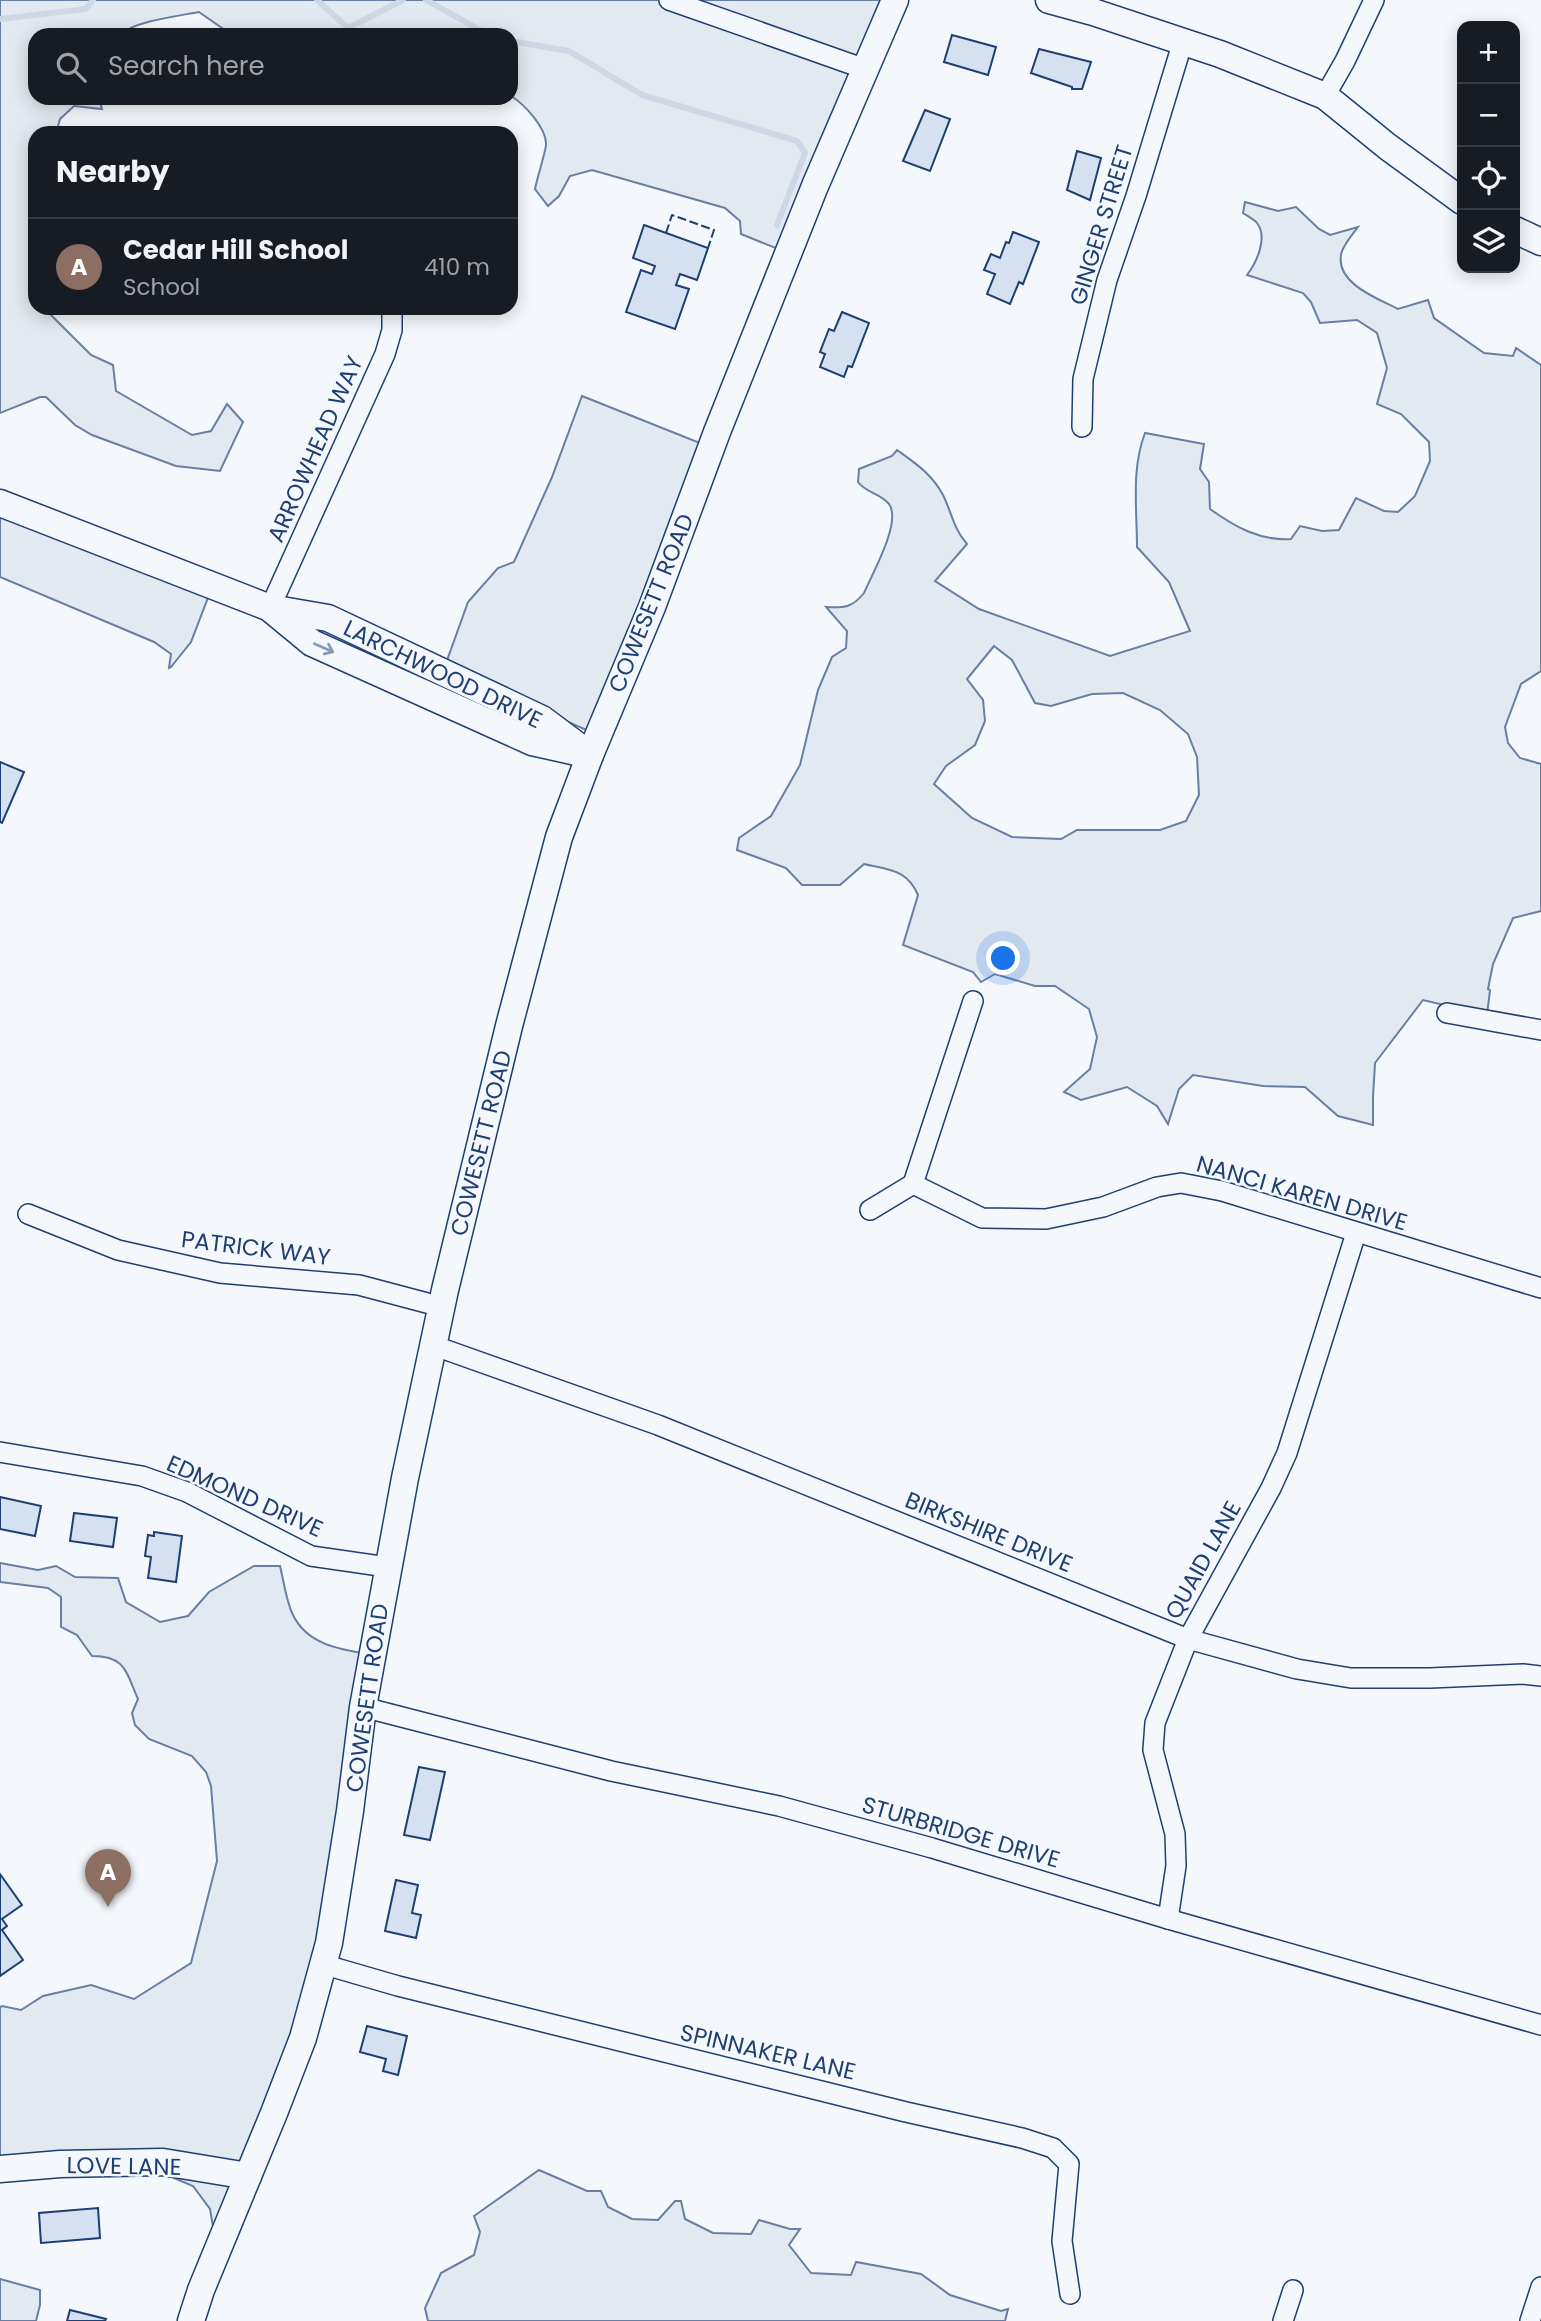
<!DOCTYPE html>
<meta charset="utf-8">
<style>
:root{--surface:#171b24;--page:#242831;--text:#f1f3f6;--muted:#9ea1a6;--line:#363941;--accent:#1a73e8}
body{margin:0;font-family:Poppins,sans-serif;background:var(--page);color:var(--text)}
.controls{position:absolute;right:21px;top:21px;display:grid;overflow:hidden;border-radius:14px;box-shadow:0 4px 18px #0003}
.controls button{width:63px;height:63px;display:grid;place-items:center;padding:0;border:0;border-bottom:2px solid var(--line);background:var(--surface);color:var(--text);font:35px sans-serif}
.you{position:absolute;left:1004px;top:959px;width:24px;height:24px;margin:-18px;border:5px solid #fff;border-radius:50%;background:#1a73e8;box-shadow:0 0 0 10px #1a73e833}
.badge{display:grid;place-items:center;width:46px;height:46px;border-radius:50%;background:var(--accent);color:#fff;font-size:23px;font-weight:700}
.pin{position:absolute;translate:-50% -58px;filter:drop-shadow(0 2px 4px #0008)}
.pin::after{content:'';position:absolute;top:37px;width:24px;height:21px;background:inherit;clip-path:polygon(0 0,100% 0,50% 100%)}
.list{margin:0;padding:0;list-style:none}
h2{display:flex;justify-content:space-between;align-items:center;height:91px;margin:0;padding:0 28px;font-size:30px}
h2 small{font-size:23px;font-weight:400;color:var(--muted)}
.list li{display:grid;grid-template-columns:46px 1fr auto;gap:21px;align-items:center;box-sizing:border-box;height:98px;padding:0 28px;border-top:2px solid var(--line)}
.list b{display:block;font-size:26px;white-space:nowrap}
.list p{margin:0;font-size:23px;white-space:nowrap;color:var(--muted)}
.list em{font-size:23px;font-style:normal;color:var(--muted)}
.icon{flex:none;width:38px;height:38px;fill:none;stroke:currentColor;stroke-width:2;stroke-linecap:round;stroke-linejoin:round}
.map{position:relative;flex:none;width:1541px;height:2321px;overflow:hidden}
.search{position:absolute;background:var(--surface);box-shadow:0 4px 18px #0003;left:28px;top:28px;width:490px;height:77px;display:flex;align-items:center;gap:18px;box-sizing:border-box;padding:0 24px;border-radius:21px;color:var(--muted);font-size:26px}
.panel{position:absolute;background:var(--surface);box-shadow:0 4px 18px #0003;left:28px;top:126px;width:490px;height:189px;border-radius:21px}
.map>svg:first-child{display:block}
.green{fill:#e3e9f0;stroke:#687fa3;stroke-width:2;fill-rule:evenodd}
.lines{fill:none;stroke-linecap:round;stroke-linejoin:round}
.stream{stroke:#cfd7e4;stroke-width:6}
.building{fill:#d5e0f0;stroke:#1d3f73;stroke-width:2}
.street-casing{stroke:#1d3f73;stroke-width:22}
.secondary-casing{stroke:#1d3f73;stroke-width:29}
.street{stroke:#f4f7fb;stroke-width:19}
.secondary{stroke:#f4f7fb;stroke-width:26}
.fence{stroke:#1d3f73;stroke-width:2;stroke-dasharray:9 3.5;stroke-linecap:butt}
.oneway{stroke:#889bb7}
.labels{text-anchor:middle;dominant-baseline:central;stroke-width:5;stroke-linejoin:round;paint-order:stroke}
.street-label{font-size:23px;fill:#1d3f73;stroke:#f4f7fb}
</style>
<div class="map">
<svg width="1541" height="2321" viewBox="0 0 1541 2321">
<rect width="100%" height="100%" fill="#f4f7fb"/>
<g class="green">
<path d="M0,0H897L788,253L741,234L740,221L725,208L592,170L570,176L559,196L548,206L535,189C537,178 545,154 546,145C547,128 524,104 511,96V35H232L199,12C179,16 134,21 120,35H35V98H99L102,109L74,106L60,119L56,133H35V265L30,270L29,293L35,299V308H44L91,355L113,365L116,391L192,435L211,431L227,404L243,422L220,471L176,466L92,435L75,425L46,397H40L0,413Z"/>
<path d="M1245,202L1278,211L1296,207L1319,229L1330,235L1358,227C1353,234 1342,246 1341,255C1336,284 1379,299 1398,309L1428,300L1434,318L1484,353L1513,356L1516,348L1541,365V671L1521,684L1505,727L1508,743L1520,758L1541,764V911L1513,918L1493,964L1488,989L1490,990L1487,1015L1423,1000L1375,1063L1373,1097V1125L1338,1116L1305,1087L1263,1086L1193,1075L1179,1089L1168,1124L1157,1106L1127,1087L1081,1100L1064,1092L1090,1069L1097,1037L1089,1009L1055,986H1035L995,974L981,982L973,972L903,945L918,895C907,869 889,870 864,864L840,885H802L786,868L737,850L739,838L771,816L800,765L818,690L832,657L846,648L847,631L826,607C844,608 852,608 864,593C872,574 902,522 889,504C880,493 866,493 858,482L859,469L892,456L897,450C915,463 932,474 943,495C952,513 953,528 967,544L935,581L979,609L1110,656L1190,631L1169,582L1137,547C1137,510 1131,469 1145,433L1204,444L1200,469L1209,482L1210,509C1235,527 1260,541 1291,539L1300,526L1322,531L1339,530L1356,498L1384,511L1398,512L1415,496L1430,461L1429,442L1401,414L1377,404L1387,368L1377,333L1357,320L1320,323L1311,302L1303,293L1247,275C1257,262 1268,237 1257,223C1254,219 1247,216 1243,213ZM994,646L1012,660L1035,703L1051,706L1092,694L1123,693L1160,710L1188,734L1197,757L1199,795L1186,821L1160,830H1077L1061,839L1012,837L972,818L934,784L946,766L975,745L985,721L983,700L967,679Z"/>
<path d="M582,396L710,447L598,735L446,669L445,666L468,602L498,568L514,562L552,477Z"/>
<path d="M0,497L209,595L191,642L171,667L169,668L171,654L154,642L0,577Z"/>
<path d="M0,1563L38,1570L56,1566L75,1577L118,1578L126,1602L160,1622L188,1616L209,1592L254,1566H280C284,1582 286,1601 293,1615C308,1646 343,1650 374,1655L331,1941L215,2238L210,2209L193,2186L160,2172L0,2170V2007L2,2006L21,2010L43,1996L91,1985L134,1999L191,1963L217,1861L211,1786L206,1772L192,1756L149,1739L135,1725L132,1713L138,1699C126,1672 126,1656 92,1656L77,1635L61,1627V1597L48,1588L0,1582Z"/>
<path d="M539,2170L587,2191H601L608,2207L632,2219L658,2220L675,2201H681L685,2219L713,2233L751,2234L759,2220L790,2229H800L789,2245L811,2273L851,2275L856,2262L921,2274L950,2295L1001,2311L1008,2309L1005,2321H428L425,2308L441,2273L474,2255L480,2232L474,2216Z"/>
<path d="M0,2279L40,2290V2305L36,2321H0Z"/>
</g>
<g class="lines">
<g class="stream">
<path d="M317,0L348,28L403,0"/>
<path d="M426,0L489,35"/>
<path d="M0,19L86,9L93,0"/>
<path d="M511,41L569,51L642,95L797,141L805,153L777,225"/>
</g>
</g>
<g class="building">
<path d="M952,35L996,47L988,75L944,62Z"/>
<path d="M1039,49L1091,62L1082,89H1072V87L1031,73Z"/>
<path d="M925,110L950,119L930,171L903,161Z"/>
<path d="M1077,151L1101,158L1090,200L1067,190Z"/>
<path d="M644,225L708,248L697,280L680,274L676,285L689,289L675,329L626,312L641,270L652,274L655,266L633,258Z"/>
<path d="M1013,232L1039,242L1023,284L1019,282L1010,304L987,294L995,274L984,270L991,254L1000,258L1006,242L1009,243Z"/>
<path d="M842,312L869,323L852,367L848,366L844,377L820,367L825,354L820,352L829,329L834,331Z"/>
<path d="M0,762L24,772L2,823L0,822Z"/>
<path d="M0,1497L41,1506L35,1536L0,1529Z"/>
<path d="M74,1513L117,1518L113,1547L70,1541Z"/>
<path d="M154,1532L182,1536L176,1582L148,1578L151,1557L145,1556L148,1535L154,1536Z"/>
<path d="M419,1767L445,1772L430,1840L404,1835Z"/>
<path d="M0,1874L22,1905L2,1919L7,1926L2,1930L23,1960L0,1976Z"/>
<path d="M396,1880L418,1885L412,1913L421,1915L416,1938L385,1931Z"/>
<path d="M367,2026L407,2036L398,2075L383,2071L386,2059L360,2052Z"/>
<path d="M98,2208L100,2238L41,2243L39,2213Z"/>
<path d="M70,2310L106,2319L105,2321H67Z"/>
</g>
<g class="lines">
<defs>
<g id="street">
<path d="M669,0L865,69"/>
<path d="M1325,96L1345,61L1374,0"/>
<path d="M1082,427L1083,379L1107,280L1136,196L1183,41"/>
<path d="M270,608L385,354L392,330V308"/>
<path d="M1447,1013L1541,1030"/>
<path d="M913,1184L982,1218L1046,1219L1103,1207L1157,1187L1181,1183L1222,1191L1541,1288"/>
<path d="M913,1184L973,1001"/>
<path d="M870,1210L913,1184"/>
<path d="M28,1214L118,1250L220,1273L359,1285L442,1307"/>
<path d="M435,1346L658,1425L1188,1639L1297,1669L1351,1678H1430L1523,1674L1541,1676"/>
<path d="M0,1452L142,1476L187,1492L311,1556L387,1567"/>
<path d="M363,1707L611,1771L779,1806L932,1848L1168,1919L1541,2025"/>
<path d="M1168,1919L1176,1866L1175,1834L1153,1750L1155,1723L1188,1639L1271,1488L1287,1453L1356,1233"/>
<path d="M322,1964L398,1986L906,2112L1022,2138L1053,2148L1069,2164L1062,2241L1070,2294"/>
<path d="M1283,2321L1293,2290"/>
<path d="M1530,2321L1541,2287"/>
</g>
<g id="secondary">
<path d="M1049,0L1093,12L1220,54L1325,96L1388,147L1462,201"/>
<path d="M1515,230L1541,242"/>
<path d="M0,503L270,608L328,618L542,719L590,755"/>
<path d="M272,610L312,643L532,742L581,753"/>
<path d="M0,2169L60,2164L163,2162L248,2176"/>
<path d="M191,2321L201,2290L274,2113L303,2038L329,1943L350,1811L363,1707L405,1478L445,1290L509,1026L559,837L590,755L652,607L717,432L815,186L895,0"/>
</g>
</defs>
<use href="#street" class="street-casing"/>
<use href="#secondary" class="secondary-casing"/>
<use href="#street" class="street"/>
<use href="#secondary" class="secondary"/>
<path class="fence" d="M666,233L672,215L714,230L708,248"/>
</g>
<defs><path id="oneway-shaft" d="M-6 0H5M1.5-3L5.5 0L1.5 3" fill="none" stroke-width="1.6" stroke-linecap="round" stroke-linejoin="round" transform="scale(1.75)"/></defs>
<use class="oneway" href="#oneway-shaft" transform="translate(324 648) rotate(24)"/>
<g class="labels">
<g class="street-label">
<text transform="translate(1101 225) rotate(-73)">GINGER STREET</text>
<text transform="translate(315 449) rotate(-66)">ARROWHEAD WAY</text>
<text transform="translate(651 603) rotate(-68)">COWESETT ROAD</text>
<text transform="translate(443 674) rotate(26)">LARCHWOOD DRIVE</text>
<text transform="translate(481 1143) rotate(-76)">COWESETT ROAD</text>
<text transform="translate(1302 1193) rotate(16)">NANCI KAREN DRIVE</text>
<text transform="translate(256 1248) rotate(7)">PATRICK WAY</text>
<text transform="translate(245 1496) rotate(24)">EDMOND DRIVE</text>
<text transform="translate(989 1532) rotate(22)">BIRKSHIRE DRIVE</text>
<text transform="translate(1203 1560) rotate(-61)">QUAID LANE</text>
<text transform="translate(367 1698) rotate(-82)">COWESETT ROAD</text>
<text transform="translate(961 1832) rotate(16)">STURBRIDGE DRIVE</text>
<text transform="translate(768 2052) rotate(13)">SPINNAKER LANE</text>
<text transform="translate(124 2166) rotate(1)">LOVE LANE</text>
</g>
</g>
</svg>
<div class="controls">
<button>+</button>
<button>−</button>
<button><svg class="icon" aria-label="locate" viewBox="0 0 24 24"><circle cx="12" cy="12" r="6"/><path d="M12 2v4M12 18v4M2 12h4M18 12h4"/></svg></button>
<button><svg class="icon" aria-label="layers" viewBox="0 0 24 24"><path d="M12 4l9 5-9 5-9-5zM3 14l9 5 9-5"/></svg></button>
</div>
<div class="you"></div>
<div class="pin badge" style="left:108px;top:1907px;background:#8d6e63">A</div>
<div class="search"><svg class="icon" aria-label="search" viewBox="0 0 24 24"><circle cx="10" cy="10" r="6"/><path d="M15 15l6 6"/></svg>Search here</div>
<section class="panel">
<h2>Nearby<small></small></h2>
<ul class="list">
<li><span class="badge" style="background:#8d6e63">A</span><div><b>Cedar Hill School</b><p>School</p></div><em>410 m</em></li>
</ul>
</section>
</div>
